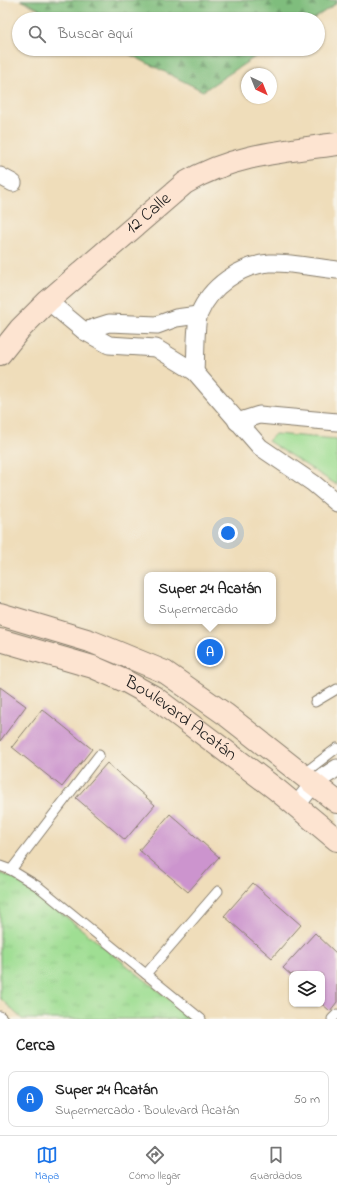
<!DOCTYPE html>
<html lang="es">
<meta charset="utf-8">
<style>
:root{--surface:#fff;--page:#f6f6f6;--text:#222;--muted:#767676;--line:#e0e0e0;--accent:#1a73e8}
body{margin:0;font-family:"Indie Flower",sans-serif;background:var(--page);color:var(--text)}
.controls{position:absolute;right:12px;bottom:12px;display:grid;overflow:hidden;border-radius:8px;box-shadow:0 1px 3px #0004}
.controls button{width:36px;height:36px;display:grid;place-items:center;padding:0;border:0;border-bottom:1px solid var(--line);background:var(--surface);color:var(--text);font:20px sans-serif}
.compass{position:absolute;left:241px;top:68px;width:36px;height:36px;border-radius:50%;background:var(--surface);box-shadow:0 1px 3px #0004;rotate:137deg}
.you{position:absolute;left:228px;top:533px;width:14px;height:14px;margin:-10px;border:3px solid #fff;border-radius:50%;background:#1a73e8;box-shadow:0 0 0 6px #1a73e833}
.badge{display:grid;place-items:center;width:26px;height:26px;border-radius:50%;background:var(--accent);color:#fff;font-size:13px;font-weight:700}
.pin{position:absolute;translate:-50% -50%;border:2px solid #fff;box-shadow:0 1px 4px #0006}
.popup{position:absolute;left:144px;top:572px;width:132px;height:52px;box-sizing:border-box;display:grid;place-content:center;border-radius:8px;background:var(--surface);filter:drop-shadow(0 1px 3px #0005);font-size:13px;white-space:nowrap;color:var(--muted)}
.popup b{font-size:15px;color:var(--text)}
.popup::after{content:'';position:absolute;left:50%;top:100%;margin-left:-8px;border:8px solid transparent;border-top-color:var(--surface)}
.list{margin:0;padding:0;list-style:none}
h2{display:flex;justify-content:space-between;align-items:center;height:52px;margin:0;padding:0 16px;font-size:17px}
h2 small{font-size:13px;font-weight:400;color:var(--muted)}
.list li{display:grid;grid-template-columns:26px 1fr auto;gap:12px;align-items:center;box-sizing:border-box;height:56px;margin:0 8px 8px;padding:0 8px;border:1px solid var(--line);border-radius:8px}
.list b{display:block;font-size:15px;white-space:nowrap}
.list p{margin:0;font-size:13px;white-space:nowrap;color:var(--muted)}
.list em{font-size:13px;font-style:normal;color:var(--muted)}
.icon{flex:none;width:22px;height:22px;fill:none;stroke:currentColor;stroke-width:2;stroke-linecap:round;stroke-linejoin:round}
.map{position:relative;flex:none;width:337px;height:1019px;overflow:hidden}
.search{position:absolute;background:var(--surface);box-shadow:0 1px 3px #0004;left:12px;right:12px;top:12px;height:44px;display:flex;align-items:center;gap:10px;box-sizing:border-box;padding:0 14px;border-radius:22px;color:var(--muted);font-size:15px}
.sheet{height:116px;background:var(--surface)}
nav{display:flex;justify-content:space-around;align-items:center;box-sizing:border-box;height:56px;border-top:1px solid var(--line);background:var(--surface);font-size:11px;color:var(--muted)}
nav a{display:grid;justify-items:center;gap:2px}
nav .on{color:var(--accent)}
.map>svg:first-child{display:block}
.grass{fill:url(#grass-tufts);stroke:#5e7d58}
.forest{fill:url(#forest-firs);stroke:#4e6c4c}
.garden{fill:#9fde93;stroke:#5e7d58}
.building{fill:#cc94ce}
.lines{fill:none;stroke-linecap:round;stroke-linejoin:round}
.lane-casing{stroke:#867c6b;stroke-width:11}
.street-casing{stroke:#867c6b;stroke-width:19}
.secondary-casing{stroke:#867c6b;stroke-width:24}
.lane{stroke:#fff;stroke-width:9}
.street{stroke:#fff;stroke-width:17}
.secondary{stroke:#fde4d1;stroke-width:22}
.labels{text-anchor:middle;dominant-baseline:central;stroke-width:3;stroke-linejoin:round;paint-order:stroke}
.street-label{font-size:18px;fill:#1c1c1c;stroke:#f7f3e8}
</style>
<div class="map">
<svg width="337" height="1019" viewBox="0 0 337 1019">
<defs>
<pattern id="grass-tufts" width="24" height="20" patternUnits="userSpaceOnUse"><rect width="24" height="20" fill="#9fde93"/><path d="M3 7l-1-3M5 7V3M7 7l1-3M15 17l-1-3M17 17v-4M19 17l1-3" fill="none" stroke="#88be7e"/></pattern>
<pattern id="forest-firs" width="22" height="20" patternUnits="userSpaceOnUse"><rect width="22" height="20" fill="#7fbd7d"/><path d="M5 1l3.5 6h-7zM16 11l3.5 6h-7z" fill="#679966"/></pattern>
</defs>
<rect width="100%" height="100%" fill="#f7f3e8"/>
<filter id="ink" filterUnits="userSpaceOnUse"><feTurbulence type="fractalNoise" baseFrequency=".025" numOctaves="2"/><feDisplacementMap in="SourceGraphic" scale="8" xChannelSelector="R" yChannelSelector="G"/><feConvolveMatrix kernelMatrix="1 2 1 2 8 2 1 2 1" color-interpolation-filters="sRGB"/></filter>
<filter id="wash" filterUnits="userSpaceOnUse"><feTurbulence type="fractalNoise" baseFrequency=".012" numOctaves="4" result="noise"/><feDisplacementMap in="SourceGraphic" scale="16" xChannelSelector="R" yChannelSelector="G"/><feGaussianBlur stdDeviation="0.9" result="paint"/><feColorMatrix in="noise" values="0 0 0 0 0 0 0 0 0 0 0 0 0 0 0 0 0 1.4 0 .05"/><feComposite in="paint" operator="in"/></filter>
<g filter="url(#wash)">
<rect width="100%" height="100%" fill="#efddba"/>
<path class="grass" d="M0,873L21,881L30,888L194,1019H22L0,998Z"/>
<g class="forest">
<path d="M21,0H337V3L313,19H59Z"/>
<path d="M119,49H267L203,91Z"/>
</g>
<path class="garden" d="M275,434L337,439V485L268,441Z"/>
<g id="blocks">
<g class="building">
<path d="M0,687L26,706L0,741Z"/>
<path d="M42,709L92,749L62,787L12,747Z"/>
<path d="M107,763L155,805L125,840L76,798Z"/>
<path d="M170,814L219,857L188,892L139,850Z"/>
<path d="M253,883L301,925L272,958L224,916Z"/>
<path d="M315,933L337,954V1002L330,1011L322,1004V974H292V976L283,968Z"/>
</g>
</g>
</g>
<g filter="url(#ink)">
<use href="#blocks" fill-opacity="0" stroke="#867c6b" stroke-width="1"/>
<g class="lines">
<defs>
<g id="lane">
<path d="M315,702L337,689"/>
<path d="M303,774L337,748"/>
<path d="M0,866L11,870L39,887L201,1019"/>
<path d="M11,870L99,755"/>
<path d="M146,974L218,891"/>
<path d="M0,1016L3,1019"/>
<path d="M332,1019L337,1014"/>
</g>
<g id="street">
<path d="M0,176L13,183"/>
<path d="M48,301L84,331L109,345L156,348L195,372L260,447L313,483L337,503"/>
<path d="M84,331L109,323L157,325L176,318L198,315"/>
<path d="M195,372C196,360 195,324 199,314C210,287 240,265 270,263C288,262 318,268 337,270"/>
<path d="M237,422L259,415L337,422"/>
<path d="M296,806L314,783L337,768"/>
</g>
<g id="secondary">
<path id="s1" d="M0,354L20,329L48,301L185,183C231,155 285,151 337,144"/>
<path d="M0,614L90,641L165,672L225,714L337,802"/>
<path id="s2" d="M0,640L93,667L127,682L154,697L277,790L337,840"/>
</g>
</defs>
<use href="#lane" class="lane-casing"/>
<use href="#street" class="street-casing"/>
<use href="#secondary" class="secondary-casing"/>
<use href="#lane" class="lane"/>
<use href="#street" class="street"/>
<use href="#secondary" class="secondary"/>
</g>
</g>
<g class="labels">
<g class="street-label">
<text stroke="none"><textPath href="#s1" startOffset="205">12 Calle</textPath></text>
<text stroke="none"><textPath href="#s2" startOffset="199">Boulevard Acatán</textPath></text>
</g>
</g>
</svg>
<div class="controls">
<button><svg class="icon" aria-label="layers" viewBox="0 0 24 24"><path d="M12 4l9 5-9 5-9-5zM3 14l9 5 9-5"/></svg></button>
</div>
<svg class="compass" viewBox="-18 -18 36 36"><path d="M0-13l5 13h-10z" fill="#e53935"/><path d="M0 13l5-13h-10z" fill="#767676"/></svg>
<div class="you"></div>
<div class="pin badge" style="left:210px;top:652px">A</div>
<div class="popup"><b>Super 24 Acatán</b>Supermercado</div>
<div class="search"><svg class="icon" aria-label="search" viewBox="0 0 24 24"><circle cx="10" cy="10" r="6"/><path d="M15 15l6 6"/></svg>Buscar aquí</div>
</div>
<section class="sheet">
<h2>Cerca<small></small></h2>
<ul class="list">
<li><span class="badge">A</span><div><b>Super 24 Acatán</b><p>Supermercado · Boulevard Acatán</p></div><em>50 m</em></li>
</ul>
</section>
<nav>
<a class="on"><svg class="icon" aria-label="map" viewBox="0 0 24 24"><path d="M3 6l6-2 6 2 6-2v14l-6 2-6-2-6 2zM9 4v14M15 6v14"/></svg>Mapa</a>
<a><svg class="icon" aria-label="directions" viewBox="0 0 24 24"><path d="M12 3l9 9-9 9-9-9zM9 14v-3h6M13 9l2 2-2 2"/></svg>Cómo llegar</a>
<a><svg class="icon" aria-label="saved" viewBox="0 0 24 24"><path d="M7 4h10v16l-5-4-5 4z"/></svg>Guardados</a>
</nav>
